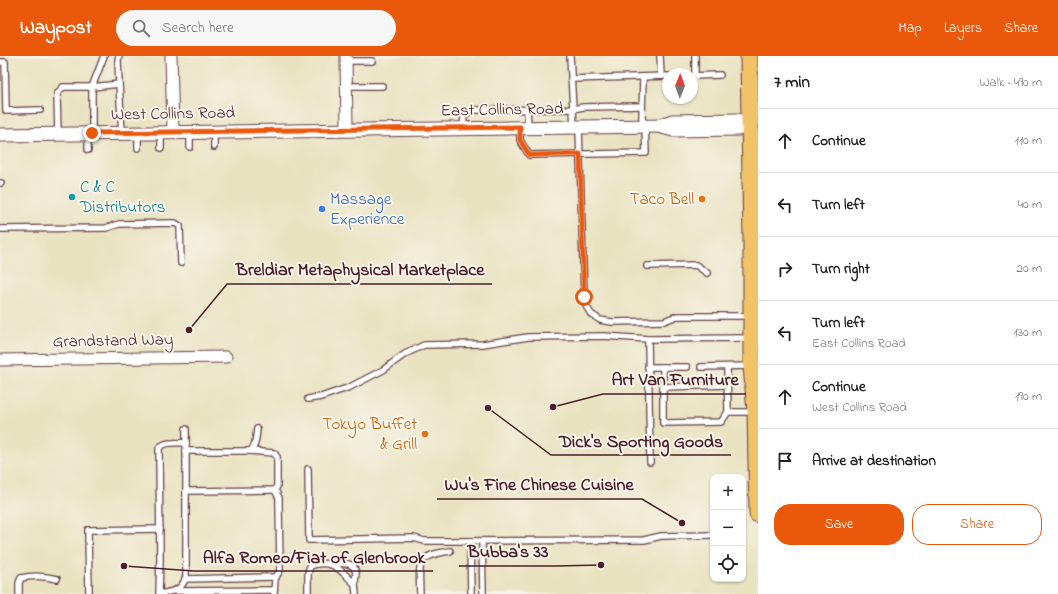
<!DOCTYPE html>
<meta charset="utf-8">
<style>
:root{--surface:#fff;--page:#f6f6f6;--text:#222;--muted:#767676;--line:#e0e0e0;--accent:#ea580c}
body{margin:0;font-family:"Indie Flower",sans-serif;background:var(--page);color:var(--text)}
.controls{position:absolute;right:12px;bottom:12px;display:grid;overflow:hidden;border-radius:8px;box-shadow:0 1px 3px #0004}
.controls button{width:36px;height:36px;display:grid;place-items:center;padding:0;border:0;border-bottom:1px solid var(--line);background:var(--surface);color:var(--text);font:20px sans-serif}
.compass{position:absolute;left:662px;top:12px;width:36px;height:36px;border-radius:50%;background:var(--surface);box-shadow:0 1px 3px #0004;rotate:1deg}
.stop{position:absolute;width:12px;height:12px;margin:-9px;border:3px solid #ea580c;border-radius:50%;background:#fff}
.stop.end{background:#ea580c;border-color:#fff;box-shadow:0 1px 4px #0008}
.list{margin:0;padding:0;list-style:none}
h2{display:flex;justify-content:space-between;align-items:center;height:52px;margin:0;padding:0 16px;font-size:17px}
h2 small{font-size:13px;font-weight:400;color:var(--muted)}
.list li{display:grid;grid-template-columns:26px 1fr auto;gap:12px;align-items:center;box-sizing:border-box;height:64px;padding:0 16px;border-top:1px solid var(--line)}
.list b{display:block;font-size:15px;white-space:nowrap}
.list p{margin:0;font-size:13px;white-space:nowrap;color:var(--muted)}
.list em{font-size:13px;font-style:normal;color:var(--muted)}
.actions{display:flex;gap:8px;padding:12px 16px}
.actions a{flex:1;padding:9px 0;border:1px solid var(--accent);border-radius:16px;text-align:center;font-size:14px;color:var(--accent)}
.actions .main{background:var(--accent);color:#fff}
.icon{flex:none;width:22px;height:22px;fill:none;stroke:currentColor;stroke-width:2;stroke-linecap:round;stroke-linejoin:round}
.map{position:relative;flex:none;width:758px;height:538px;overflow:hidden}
header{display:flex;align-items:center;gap:24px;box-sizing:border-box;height:56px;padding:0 20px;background:var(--accent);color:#fff}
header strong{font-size:19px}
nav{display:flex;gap:22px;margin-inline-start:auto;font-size:14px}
.search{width:280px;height:36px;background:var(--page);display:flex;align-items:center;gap:10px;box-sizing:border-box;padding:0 14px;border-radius:22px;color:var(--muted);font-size:15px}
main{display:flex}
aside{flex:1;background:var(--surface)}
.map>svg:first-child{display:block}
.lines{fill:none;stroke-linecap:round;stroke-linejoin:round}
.service-casing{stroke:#623c42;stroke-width:8}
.minor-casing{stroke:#623c42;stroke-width:13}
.tertiary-casing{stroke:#623c42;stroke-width:15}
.primary-casing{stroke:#623c42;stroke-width:19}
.service{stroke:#fff;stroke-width:5.5}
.minor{stroke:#fff;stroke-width:11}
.tertiary{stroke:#fff;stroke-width:13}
.primary{stroke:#f1c369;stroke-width:17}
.route{stroke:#ea580c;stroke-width:5}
.culture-dot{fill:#0f9aa8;stroke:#f7f3e8;stroke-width:1.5}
.food-dot{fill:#e8710a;stroke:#f7f3e8;stroke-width:1.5}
.shop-dot{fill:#3f7fe0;stroke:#f7f3e8;stroke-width:1.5}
.labels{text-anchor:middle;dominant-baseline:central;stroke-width:4;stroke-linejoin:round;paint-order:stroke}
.street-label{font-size:17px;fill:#4a1f2b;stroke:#f7f3e8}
.culture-label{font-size:17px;fill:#0d838f;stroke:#f7f3e8;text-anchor:start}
.shop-label{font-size:17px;fill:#366cbe;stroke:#f7f3e8;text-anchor:start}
.food-label{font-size:17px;fill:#c56008;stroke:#f7f3e8;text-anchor:end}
.leader{fill:none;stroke:#4a1f2b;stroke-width:1.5}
.callout-dot{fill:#4a1f2b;stroke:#f7f3e8;stroke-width:1.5}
.callout-label{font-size:18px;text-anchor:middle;font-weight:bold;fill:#4a1f2b;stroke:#f7f3e8;stroke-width:4;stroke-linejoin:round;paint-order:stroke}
</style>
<header>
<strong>Waypost</strong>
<div class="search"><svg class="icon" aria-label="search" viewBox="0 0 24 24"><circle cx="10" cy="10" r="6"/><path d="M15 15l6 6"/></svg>Search here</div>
<nav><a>Map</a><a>Layers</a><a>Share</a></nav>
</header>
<main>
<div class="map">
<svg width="758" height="538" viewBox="0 0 758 538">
<rect width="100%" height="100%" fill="#f7f3e8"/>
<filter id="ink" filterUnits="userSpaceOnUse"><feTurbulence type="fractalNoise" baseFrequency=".025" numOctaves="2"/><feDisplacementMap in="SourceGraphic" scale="8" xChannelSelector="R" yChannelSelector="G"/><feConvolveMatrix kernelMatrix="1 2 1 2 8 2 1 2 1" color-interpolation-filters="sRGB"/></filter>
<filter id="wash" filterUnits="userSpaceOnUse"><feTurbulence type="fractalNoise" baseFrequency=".012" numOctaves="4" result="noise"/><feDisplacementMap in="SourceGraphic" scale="16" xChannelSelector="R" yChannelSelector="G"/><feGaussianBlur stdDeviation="0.9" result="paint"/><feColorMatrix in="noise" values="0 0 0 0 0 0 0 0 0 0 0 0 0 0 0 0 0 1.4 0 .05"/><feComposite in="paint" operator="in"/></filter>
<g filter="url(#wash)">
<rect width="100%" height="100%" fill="#e9e2c1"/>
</g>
<g filter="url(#ink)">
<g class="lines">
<defs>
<g id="service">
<path d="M660,0L661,20"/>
<path d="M695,0V20"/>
<path d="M346,5H372"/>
<path d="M0,6H5L6,55L40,54"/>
<path d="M692,20L720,19"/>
<path d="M571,23L668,20"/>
<path d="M119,28L122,77"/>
<path d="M346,30H382"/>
<path d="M527,53L528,71"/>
<path d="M574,70L573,53L583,51L642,50"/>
<path d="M579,71L584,241L586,250L591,258L600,264L612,266L664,265L677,260H751"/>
<path d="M463,72L464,59L474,54L573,53L570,0"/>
<path d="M520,72V84L529,99L646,97L645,70L642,62L643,21"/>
<path d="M190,76V91"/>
<path d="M214,76V91"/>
<path d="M92,77V31L104,0"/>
<path d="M138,77V92"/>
<path d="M161,77V92"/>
<path d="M58,78L57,38L63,31H92L119,28L118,4L119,0"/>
<path d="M88,78V94"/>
<path d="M0,127H1"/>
<path d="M0,173L106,172L119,168L175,167L180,170L181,207"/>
<path d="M647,210L696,209L707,217"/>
<path d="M648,283L650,406"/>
<path d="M648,311H687"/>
<path d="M663,311V367L721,366L728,356"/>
<path d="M701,311L751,310"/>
<path d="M727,311L728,356H753"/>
<path d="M663,331L727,329"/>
<path d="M308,343L321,341L350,331L383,314L405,298L424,289L483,288L528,281L603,280L648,283L749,282"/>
<path d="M186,373V387"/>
<path d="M186,395H250C256,391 256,381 257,373"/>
<path d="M308,413L309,484L414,482L424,485H443L644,484L661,480L713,479"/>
<path d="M186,435L275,434L277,430V401L274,397L250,395"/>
<path d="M470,485L471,538"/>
<path d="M482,485L483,538"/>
<path d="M334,507L349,508L354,511L356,517L355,528"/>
<path d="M185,523L276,521"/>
<path d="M175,535L274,534"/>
<path d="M19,538V527L21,522C34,519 45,520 57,523"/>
<path d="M89,538L88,474L160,473"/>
<path d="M159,538L160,502L159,392C165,385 177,387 186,387V521C181,536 173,535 159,538"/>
<path d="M274,538L275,523L280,514L279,449V442L275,434"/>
<path d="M308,538V517L310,510C333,502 340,514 355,528L356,538"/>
<path d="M420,538C419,507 416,500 450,495"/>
</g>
<g id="minor">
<path d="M171,0L173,76"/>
<path d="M346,0L347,74"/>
<path d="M0,304L226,301"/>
</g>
<g id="tertiary">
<path d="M658,70L673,74L738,73L745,71"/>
<path d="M0,79L658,70L672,65L738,64L750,70"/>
</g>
<path id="primary" d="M749,0L752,185V310L756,356L758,458"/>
</defs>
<use href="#service" class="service-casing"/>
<use href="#minor" class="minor-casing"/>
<use href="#tertiary" class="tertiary-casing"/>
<use href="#primary" class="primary-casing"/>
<use href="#service" class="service"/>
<use href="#minor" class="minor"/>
<use href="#tertiary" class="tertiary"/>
<use href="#primary" class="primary"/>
</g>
</g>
<g class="lines" filter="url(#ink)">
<path class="route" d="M92,77L520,71V84L529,99L580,98L584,241"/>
</g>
<circle class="culture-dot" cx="72" cy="141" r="4"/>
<g class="food-dot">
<circle cx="702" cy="143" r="4"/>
<circle cx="425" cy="378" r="4"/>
</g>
<circle class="shop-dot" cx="322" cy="153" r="4"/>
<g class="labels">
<g class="street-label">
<text transform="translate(502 54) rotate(-1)">East Collins Road</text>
<text transform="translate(173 58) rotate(-1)">West Collins Road</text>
<text transform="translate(113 285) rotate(-1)">Grandstand Way</text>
</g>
<g class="culture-label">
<text x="80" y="131">C &amp; C<tspan x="80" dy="20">Distributors</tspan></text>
</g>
<g class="shop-label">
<text x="330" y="143">Massage<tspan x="330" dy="20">Experience</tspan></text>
</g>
<g class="food-label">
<text x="694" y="143">Taco Bell</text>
<text x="417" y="368">Tokyo Buffet<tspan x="417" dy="20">&amp; Grill</tspan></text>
</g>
</g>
<path class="leader" d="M189 274L227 228H492M553 351L603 338H746M488 352L551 399H731M682 467L642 443H437M601 509L556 510H459M124 510L194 515H433"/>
<g class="callout-dot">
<circle cx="189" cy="274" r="4"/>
<circle cx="553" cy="351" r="4"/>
<circle cx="488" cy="352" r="4"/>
<circle cx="682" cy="467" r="4"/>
<circle cx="601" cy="509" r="4"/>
<circle cx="124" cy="510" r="4"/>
</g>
<g class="callout-label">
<text x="360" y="219">Breldiar Metaphysical Marketplace</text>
<text x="675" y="329">Art Van Furniture</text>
<text x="641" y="391">Dick's Sporting Goods</text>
<text x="539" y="434">Wu's Fine Chinese Cuisine</text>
<text x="508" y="501">Bubba's 33</text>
<text x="314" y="507">Alfa Romeo/Fiat of Glenbrook</text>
</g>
</svg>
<div class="controls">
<button>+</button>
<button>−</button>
<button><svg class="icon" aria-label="locate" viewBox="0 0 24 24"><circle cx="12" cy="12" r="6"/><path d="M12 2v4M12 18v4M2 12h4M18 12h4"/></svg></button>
</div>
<svg class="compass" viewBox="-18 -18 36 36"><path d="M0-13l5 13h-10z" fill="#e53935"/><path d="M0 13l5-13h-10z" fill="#767676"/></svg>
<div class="stop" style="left:584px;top:241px"></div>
<div class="stop end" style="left:92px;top:77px"></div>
</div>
<aside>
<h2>7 min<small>Walk · 490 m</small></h2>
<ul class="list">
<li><svg class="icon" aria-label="ahead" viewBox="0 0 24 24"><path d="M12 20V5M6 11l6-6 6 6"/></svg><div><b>Continue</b></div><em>110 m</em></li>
<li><svg class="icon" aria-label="left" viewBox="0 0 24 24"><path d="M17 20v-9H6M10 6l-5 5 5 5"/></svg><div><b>Turn left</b></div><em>40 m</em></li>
<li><svg class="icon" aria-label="right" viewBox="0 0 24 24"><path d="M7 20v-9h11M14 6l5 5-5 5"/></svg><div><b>Turn right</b></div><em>20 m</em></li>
<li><svg class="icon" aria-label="left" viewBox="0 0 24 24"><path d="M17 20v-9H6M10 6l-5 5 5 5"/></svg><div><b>Turn left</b><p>East Collins Road</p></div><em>130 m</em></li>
<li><svg class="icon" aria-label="ahead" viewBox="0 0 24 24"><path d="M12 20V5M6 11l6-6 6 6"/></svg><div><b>Continue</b><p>West Collins Road</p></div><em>190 m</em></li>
<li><svg class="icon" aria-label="arrive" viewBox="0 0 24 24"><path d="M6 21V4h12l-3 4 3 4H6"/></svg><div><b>Arrive at destination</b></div></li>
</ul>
<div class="actions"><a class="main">Save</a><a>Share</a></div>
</aside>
</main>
